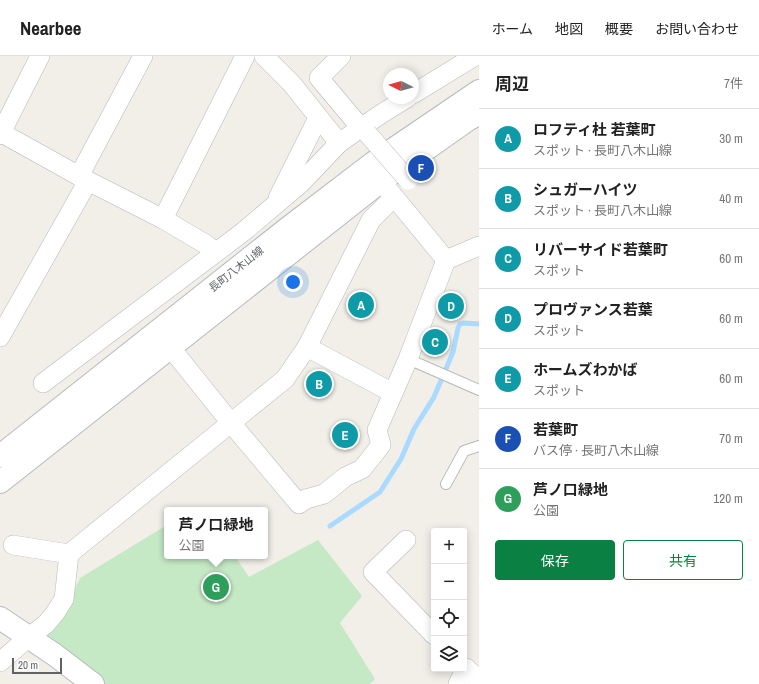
<!DOCTYPE html>
<html lang="ja">
<meta charset="utf-8">
<style>
:root{--surface:#fff;--page:#f6f6f6;--text:#222;--muted:#767676;--line:#e0e0e0;--accent:#0b8043}
body{margin:0;font-family:"Archivo Narrow","Noto Sans JP",sans-serif;background:var(--page);color:var(--text)}
.controls{position:absolute;right:12px;bottom:12px;display:grid;overflow:hidden;border-radius:4px;box-shadow:0 2px 10px #0003}
.controls button{width:36px;height:36px;display:grid;place-items:center;padding:0;border:0;border-bottom:1px solid var(--line);background:var(--surface);color:var(--text);font:20px sans-serif}
.compass{position:absolute;left:383px;top:12px;width:36px;height:36px;border-radius:50%;background:var(--surface);box-shadow:0 2px 10px #0003;rotate:275deg}
.scale{position:absolute;left:12px;bottom:10px;width:50px;box-sizing:border-box;padding-left:4px;border:2px solid #5f6368;border-top:0;font-size:11px;line-height:14px;white-space:nowrap;color:#5f6368;-webkit-text-stroke:3px #fff;paint-order:stroke}
.you{position:absolute;left:293px;top:226px;width:14px;height:14px;margin:-10px;border:3px solid #fff;border-radius:50%;background:#1a73e8;box-shadow:0 0 0 6px #1a73e833}
.badge{display:grid;place-items:center;width:26px;height:26px;border-radius:50%;background:var(--accent);color:#fff;font-size:13px;font-weight:700}
.pin{position:absolute;translate:-50% -50%;border:2px solid #fff;box-shadow:0 1px 4px #0006}
.popup{position:absolute;left:164px;top:451px;width:104px;height:52px;box-sizing:border-box;display:grid;place-content:center;border-radius:4px;background:var(--surface);filter:drop-shadow(0 1px 3px #0005);font-size:13px;white-space:nowrap;color:var(--muted)}
.popup b{font-size:15px;color:var(--text)}
.popup::after{content:'';position:absolute;left:50%;top:100%;margin-left:-8px;border:8px solid transparent;border-top-color:var(--surface)}
.list{margin:0;padding:0;list-style:none}
h2{display:flex;justify-content:space-between;align-items:center;height:52px;margin:0;padding:0 16px;font-size:17px}
h2 small{font-size:13px;font-weight:400;color:var(--muted)}
.list li{display:grid;grid-template-columns:26px 1fr auto;gap:12px;align-items:center;box-sizing:border-box;height:60px;padding:0 16px;border-top:1px solid var(--line)}
.list b{display:block;font-size:15px;white-space:nowrap}
.list p{margin:0;font-size:13px;white-space:nowrap;color:var(--muted)}
.list em{font-size:13px;font-style:normal;color:var(--muted)}
.actions{display:flex;gap:8px;padding:12px 16px}
.actions a{flex:1;padding:9px 0;border:1px solid var(--accent);border-radius:4px;text-align:center;font-size:14px;color:var(--accent)}
.actions .main{background:var(--accent);color:#fff}
.icon{flex:none;width:22px;height:22px;fill:none;stroke:currentColor;stroke-width:2;stroke-linecap:round;stroke-linejoin:round}
.map{position:relative;flex:none;width:479px;height:628px;overflow:hidden}
header{display:flex;align-items:center;gap:24px;box-sizing:border-box;height:56px;padding:0 20px;background:var(--surface);border-bottom:1px solid var(--line)}
header strong{font-size:19px}
nav{display:flex;gap:22px;margin-inline-start:auto;font-size:14px}
main{display:flex}
aside{flex:1;background:var(--surface)}
.map>svg:first-child{display:block}
.green{fill:#c5e8c5}
.lines{fill:none;stroke-linecap:round;stroke-linejoin:round}
.stream{stroke:#aadaff;stroke-width:5}
.lane-casing{stroke:#b5b8bc;stroke-width:12}
.street-casing{stroke:#b5b8bc;stroke-width:20}
.secondary-casing{stroke:#b6babf;stroke-width:24}
.lane{stroke:#fff;stroke-width:10}
.street{stroke:#fff;stroke-width:19}
.secondary{stroke:#fff;stroke-width:22}
.street-bridge-casing{stroke:#b5b8bc;stroke-width:20;stroke-linecap:butt}
.street-bridge{stroke:#fff;stroke-width:19}
.labels{text-anchor:middle;dominant-baseline:central;stroke-width:4;stroke-linejoin:round;paint-order:stroke}
.street-label{font-size:11px;fill:#5f6368;stroke:#fff}
</style>
<header>
<strong>Nearbee</strong>
<nav><a>ホーム</a><a>地図</a><a>概要</a><a>お問い合わせ</a></nav>
</header>
<main>
<div class="map">
<svg width="479" height="628" viewBox="0 0 479 628">
<rect width="100%" height="100%" fill="#f1efe8"/>
<path class="green" d="M167,469V500H235L249,521L318,484L362,540L340,567L375,623L370,628H97L41,583L64,555L80,522Z"/>
<g class="lines">
<path class="stream" d="M330,470L380,436L401,403L414,373L434,341L453,296L458,272L460,268L464,267L479,268"/>
<defs>
<g id="lane">
<path d="M408,303L479,334"/>
<path d="M446,428L464,395L479,390"/>
</g>
<g id="street">
<path d="M264,0L292,28L339,87"/>
<path d="M341,0L319,22L361,72"/>
<path d="M413,38L475,0"/>
<path d="M0,76L88,125L163,163L207,189L215,197"/>
<path d="M0,79L40,0"/>
<path d="M79,120L143,0"/>
<path d="M386,131L446,204L479,190"/>
<path d="M278,142L318,62"/>
<path d="M163,163L245,0"/>
<path d="M0,281L88,125"/>
<path d="M170,291L231,367L299,448L306,443L324,438L345,421L362,413L381,389L377,374L408,303L446,204"/>
<path d="M307,291L393,337"/>
<path d="M43,327L243,176L301,127L339,87L381,58L407,42"/>
<path d="M406,484L373,516L434,579"/>
<path d="M13,489L69,498L285,323L307,291L371,164L394,141"/>
<path d="M0,606L29,581L46,568L55,557L64,543L69,498"/>
<path d="M458,628L466,612L479,624"/>
</g>
<g id="secondary">
<path d="M0,400L288,172L373,107L479,35"/>
<path d="M0,426L381,125L469,63L479,58"/>
<path d="M0,562L55,599L93,628"/>
</g>
</defs>
<use href="#lane" class="lane-casing"/>
<use href="#street" class="street-casing"/>
<use href="#secondary" class="secondary-casing"/>
<use href="#lane" class="lane"/>
<use href="#street" class="street"/>
<use href="#secondary" class="secondary"/>
<defs>
<path id="street-bridge" d="M367,77L408,124"/>
</defs>
<use href="#street-bridge" class="street-bridge-casing"/>
<use href="#street-bridge" class="street-bridge"/>
</g>
<g class="labels">
<g class="street-label">
<text transform="translate(236 213) rotate(-38)">長町八木山線</text>
</g>
</g>
</svg>
<div class="controls">
<button>+</button>
<button>−</button>
<button><svg class="icon" aria-label="locate" viewBox="0 0 24 24"><circle cx="12" cy="12" r="6"/><path d="M12 2v4M12 18v4M2 12h4M18 12h4"/></svg></button>
<button><svg class="icon" aria-label="layers" viewBox="0 0 24 24"><path d="M12 4l9 5-9 5-9-5zM3 14l9 5 9-5"/></svg></button>
</div>
<svg class="compass" viewBox="-18 -18 36 36"><path d="M0-13l5 13h-10z" fill="#e53935"/><path d="M0 13l5-13h-10z" fill="#767676"/></svg>
<div class="scale">20 m</div>
<div class="you"></div>
<div class="pin badge" style="left:361px;top:249px;background:#0f9aa8">A</div>
<div class="pin badge" style="left:319px;top:328px;background:#0f9aa8">B</div>
<div class="pin badge" style="left:435px;top:286px;background:#0f9aa8">C</div>
<div class="pin badge" style="left:451px;top:250px;background:#0f9aa8">D</div>
<div class="pin badge" style="left:345px;top:379px;background:#0f9aa8">E</div>
<div class="pin badge" style="left:421px;top:112px;background:#1a4fb4">F</div>
<div class="pin badge" style="left:216px;top:531px;background:#2e9e5b">G</div>
<div class="popup"><b>芦ノ口緑地</b>公園</div>
</div>
<aside>
<h2>周辺<small>7件</small></h2>
<ul class="list">
<li><span class="badge" style="background:#0f9aa8">A</span><div><b>ロフティ杜 若葉町</b><p>スポット · 長町八木山線</p></div><em>30 m</em></li>
<li><span class="badge" style="background:#0f9aa8">B</span><div><b>シュガーハイツ</b><p>スポット · 長町八木山線</p></div><em>40 m</em></li>
<li><span class="badge" style="background:#0f9aa8">C</span><div><b>リバーサイド若葉町</b><p>スポット</p></div><em>60 m</em></li>
<li><span class="badge" style="background:#0f9aa8">D</span><div><b>プロヴァンス若葉</b><p>スポット</p></div><em>60 m</em></li>
<li><span class="badge" style="background:#0f9aa8">E</span><div><b>ホームズわかば</b><p>スポット</p></div><em>60 m</em></li>
<li><span class="badge" style="background:#1a4fb4">F</span><div><b>若葉町</b><p>バス停 · 長町八木山線</p></div><em>70 m</em></li>
<li><span class="badge" style="background:#2e9e5b">G</span><div><b>芦ノ口緑地</b><p>公園</p></div><em>120 m</em></li>
</ul>
<div class="actions"><a class="main">保存</a><a>共有</a></div>
</aside>
</main>
